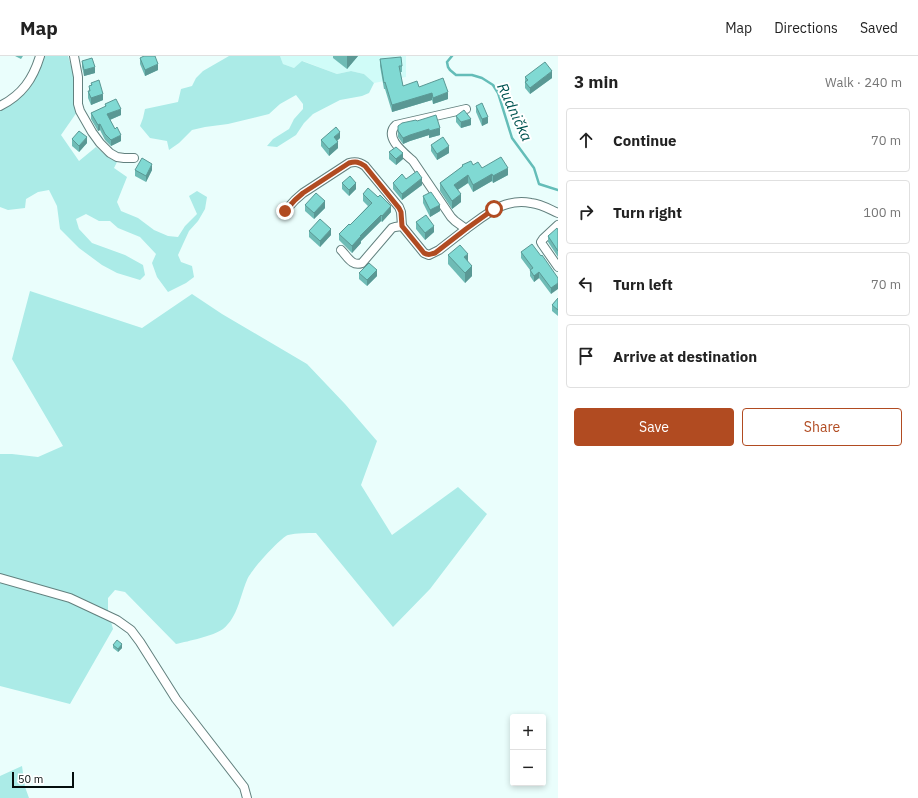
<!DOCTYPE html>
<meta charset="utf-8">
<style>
:root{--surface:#fff;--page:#f6f6f6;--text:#222;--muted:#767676;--line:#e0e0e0;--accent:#b14b21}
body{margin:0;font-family:"IBM Plex Sans",sans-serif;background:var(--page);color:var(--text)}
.controls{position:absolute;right:12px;bottom:12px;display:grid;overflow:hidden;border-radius:4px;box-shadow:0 2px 6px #0003}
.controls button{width:36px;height:36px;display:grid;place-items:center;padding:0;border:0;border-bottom:1px solid var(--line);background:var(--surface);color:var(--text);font:20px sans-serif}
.scale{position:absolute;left:12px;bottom:10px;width:62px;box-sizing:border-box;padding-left:4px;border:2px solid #040e0d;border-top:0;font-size:11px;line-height:14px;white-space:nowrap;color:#040e0d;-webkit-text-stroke:3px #fff;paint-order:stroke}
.stop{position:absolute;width:12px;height:12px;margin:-9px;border:3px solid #b14b21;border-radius:50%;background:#fff}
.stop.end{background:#b14b21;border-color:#fff;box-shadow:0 1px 4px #0008}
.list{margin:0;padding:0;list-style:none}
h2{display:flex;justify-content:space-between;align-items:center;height:52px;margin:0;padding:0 16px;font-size:17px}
h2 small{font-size:13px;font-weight:400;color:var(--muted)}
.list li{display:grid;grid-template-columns:26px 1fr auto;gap:12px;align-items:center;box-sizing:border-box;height:64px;margin:0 8px 8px;padding:0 8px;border:1px solid var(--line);border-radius:4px}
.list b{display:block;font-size:15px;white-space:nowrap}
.list em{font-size:13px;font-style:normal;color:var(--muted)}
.actions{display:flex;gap:8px;padding:12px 16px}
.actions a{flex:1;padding:9px 0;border:1px solid var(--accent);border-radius:4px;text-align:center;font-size:14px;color:var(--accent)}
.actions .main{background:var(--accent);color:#fff}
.icon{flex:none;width:22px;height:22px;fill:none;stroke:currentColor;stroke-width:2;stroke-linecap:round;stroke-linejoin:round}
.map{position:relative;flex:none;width:558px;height:742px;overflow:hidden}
header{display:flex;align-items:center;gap:24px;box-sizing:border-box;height:56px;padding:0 20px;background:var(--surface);border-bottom:1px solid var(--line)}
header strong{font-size:19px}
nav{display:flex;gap:22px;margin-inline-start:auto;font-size:14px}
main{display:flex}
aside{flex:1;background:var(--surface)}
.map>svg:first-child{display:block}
.built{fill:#d0fcf8}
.green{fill:#abebe7}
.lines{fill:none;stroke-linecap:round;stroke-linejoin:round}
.stream{stroke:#64bdb8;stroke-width:2.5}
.minor-casing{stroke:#62807e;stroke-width:10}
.minor{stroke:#fff;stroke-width:8}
.wall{fill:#6ebbb5}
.shaded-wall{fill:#5a9894}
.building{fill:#80d9d3;stroke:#5a9894}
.route{stroke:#b14b21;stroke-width:5}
.labels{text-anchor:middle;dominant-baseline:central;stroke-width:4;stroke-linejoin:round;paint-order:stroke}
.water-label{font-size:15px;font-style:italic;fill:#005451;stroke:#fff}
</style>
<header>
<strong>Map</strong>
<nav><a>Map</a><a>Directions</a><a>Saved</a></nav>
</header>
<main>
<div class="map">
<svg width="558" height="742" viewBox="0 0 558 742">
<rect width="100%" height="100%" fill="#eafefc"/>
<path class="built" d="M280,0H406V21L374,27L364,18L351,15L337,18L303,5L294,12L283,8Z"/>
<g class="green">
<path d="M43,0H68L74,19L77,56L61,79L79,105L96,91L109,102L117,106L114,112L127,121L117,146L121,155L138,162L154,174L168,180L178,181L185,170L197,158L189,140L197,135L207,141L205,153L198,165L189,175L183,188L178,199L181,206L192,210L194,221L186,227L168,236L157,221L152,207L156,198L140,181L118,172L110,165H99L86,158L76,163L79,173L92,187L125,199L143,209L145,219L140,224L117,217L102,209L79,192L60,173L57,150L49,134L38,136L26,143L25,152L8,154L0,151V54C10,48 25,40 31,30C37,21 39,10 43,0Z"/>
<path d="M229,0H280L283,8L294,12L302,5L337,18L351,15L364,18L374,27L369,37L362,40L340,44L313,58L304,67L296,79L277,91L267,90L273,83L289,73L294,63L303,53V48L296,39L280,48L269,58L228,68L205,71L192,74L179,87L169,94L167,85L150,82L140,70L143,62L145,53L178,46L181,33L192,30L196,22L203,15Z"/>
<path d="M30,235L142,272L192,238L222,258L307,308L345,348L377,385L361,429L392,479L458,431L487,458L430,533L393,571L316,477C307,477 297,477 288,479C280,482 250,515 247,524C240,540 238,561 223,573C213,580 189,585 176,588L125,536L115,534L108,542V554L113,573L70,648L0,630V398H12L38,401L63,390L12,303Z"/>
<path d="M22,710L25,731L29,742H0V720Z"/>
</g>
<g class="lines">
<path class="stream" d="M452,0L447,6L448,11L450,14L456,19H472L482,22L493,29L498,37L512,82L534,112L539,128L558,134"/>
<defs>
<g id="minor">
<path d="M74,0L78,21V48L80,55L92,76L100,87L110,97L117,101L124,102H134"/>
<path d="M0,50C22,39 33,23 40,0"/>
<path d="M466,53L396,69C383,81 404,97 413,105L451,161L455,165L466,173C487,158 504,142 531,147C541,148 549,153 558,157"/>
<path d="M285,155L295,144L303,137L349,107C356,105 360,106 365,110L399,151L401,156L402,170"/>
<path d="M558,169L543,183L541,186L542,188L558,211"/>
<path d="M341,194C347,200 352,211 362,207L392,172L395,171L402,170L424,197L429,199L439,194L466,173"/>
<path d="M0,522L70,542L117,564L131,574L140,586L176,643L244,731L247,742"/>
</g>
</defs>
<use href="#minor" class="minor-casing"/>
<use href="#minor" class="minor"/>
</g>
<g class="wall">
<path d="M15,0H23L21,3Z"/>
<path d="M333,0H358L347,13L333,2Z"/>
<path d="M140,2L158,14L145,20L140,8Z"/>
<path d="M380,3L402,10V16H400L403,30L419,31L448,43L433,48L432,44L392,56L385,33H384L380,10Z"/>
<path d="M82,5L95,17L84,20L82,11Z"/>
<path d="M525,21L552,22L530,38L525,32Z"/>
<path d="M91,27L103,44L91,49L88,42V35H89V30L91,29Z"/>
<path d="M105,48L121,59L110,64L121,85L111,90L105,84L100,74L98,75L91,63V57L105,51Z"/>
<path d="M476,50L488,67L482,70L476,56Z"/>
<path d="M456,60L471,69L461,72L456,66Z"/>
<path d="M417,65L440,79L429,82V79L410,85L403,88L398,81V70Z"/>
<path d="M340,82L337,85L338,92L329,100L321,90V84Z"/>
<path d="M72,83L87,87L79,96L72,90Z"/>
<path d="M431,89L449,97L437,104L431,95Z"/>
<path d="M389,96L403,103L396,109L389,103Z"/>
<path d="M462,109H473L482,112L508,119L493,127L492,125L473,136L468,127L458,134L461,146L452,153L440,135V127L462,111Z"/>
<path d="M135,114H152L146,126L135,120Z"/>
<path d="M406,123L422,129L402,144L393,133V127Z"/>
<path d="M342,127L356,133L349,140L342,133Z"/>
<path d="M363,138L391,156L382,166L381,165L361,185V187L352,197L339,184V178L350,169L368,150L363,145Z"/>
<path d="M423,140L440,155L430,161L423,147Z"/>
<path d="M305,149L325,152L314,163L305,155Z"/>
<path d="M416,166L434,176L425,184L416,173Z"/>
<path d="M558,174V201L548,186V180Z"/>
<path d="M309,175L331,179L320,191L309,181Z"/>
<path d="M521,196L541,200L558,222L551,238L539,222L534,226L530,220V214L521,202Z"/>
<path d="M448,199L468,205L472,220L465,227L448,208Z"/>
<path d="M359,217L377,220L367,230L359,223Z"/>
<path d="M558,242V260L552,255V249Z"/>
<path d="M113,589L122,592L118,596L113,592Z"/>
</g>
<g class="shaded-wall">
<path d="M347,0H358L347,13Z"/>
<path d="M158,8V14L145,20V14Z"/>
<path d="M95,11V17L84,20V14Z"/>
<path d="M552,15V22L530,38V32Z"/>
<path d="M448,36V43L433,48V42Z"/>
<path d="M432,37V44L392,56V49Z"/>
<path d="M103,38V44L91,49V42Z"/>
<path d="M121,53V59L107,65V58Z"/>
<path d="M488,61V67L482,70V63Z"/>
<path d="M471,63V69L461,72V66Z"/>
<path d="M100,68V74L98,75V69Z"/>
<path d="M440,72V79L429,82V75Z"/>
<path d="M429,73V79L410,85L403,88V82L410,79Z"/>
<path d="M340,76V82L334,87V81Z"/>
<path d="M121,79V85L111,90V84Z"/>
<path d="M87,81V87L79,96V90Z"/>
<path d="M338,86V92L329,100V93Z"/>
<path d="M449,90V97L437,104V98Z"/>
<path d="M403,97V103L396,109V103Z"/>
<path d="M152,108V114L146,126V120Z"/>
<path d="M508,112V119L493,127V120Z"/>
<path d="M492,118V125L473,136V129Z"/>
<path d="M468,119V127L454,136V129Z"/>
<path d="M422,122V129L402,144V138Z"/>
<path d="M356,127V133L349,140V134Z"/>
<path d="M461,138V146L452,153V145Z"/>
<path d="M325,145V152L314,163V157Z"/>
<path d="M440,149V155L430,161V154Z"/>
<path d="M391,150V156L382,166V160Z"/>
<path d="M381,159V165L361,185V187L352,197V190L360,180Z"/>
<path d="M434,170V176L425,184V177Z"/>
<path d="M331,173V179L320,191V185Z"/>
<path d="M468,198V207L464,201Z"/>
<path d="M472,210V220L465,227V217Z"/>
<path d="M377,214V220L367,230V224Z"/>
<path d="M539,216V222L534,226V220Z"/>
<path d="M558,227V233L551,238V232Z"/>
<path d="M122,588V592L118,596V593Z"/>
</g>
<g class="building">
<path d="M144,0H155L158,8L145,14L140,2Z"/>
<path d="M401,1L402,10H399L403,30L417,25L419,31L443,22L448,36L433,42L432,37L392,49L385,26L384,27L380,3Z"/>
<path d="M92,2L95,11L84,14L82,5Z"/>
<path d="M545,6L552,15L530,32L525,26L528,24L525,21Z"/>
<path d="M99,24L103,38L91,42L88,35H90L89,30L92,29L91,27Z"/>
<path d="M116,43L121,53L107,58L115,73L117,71L121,79L111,84L105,78L100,68L98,69L91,57L106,50L105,48Z"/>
<path d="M482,47L488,61L482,63L476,50Z"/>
<path d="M464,54L471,63L461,66L456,60Z"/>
<path d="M436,59L440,72L429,75V73L410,79L403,82L398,75V70L402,67L416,64L417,65Z"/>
<path d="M336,71L340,76L334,81L338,86L329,93L321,84Z"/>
<path d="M79,75L87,81L79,90L72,83Z"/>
<path d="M443,81L449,90L437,98L431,89Z"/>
<path d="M396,91L403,97L396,103L389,96Z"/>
<path d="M501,101L508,112L493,120L492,118L473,129L468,119L454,129L461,138L452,145L440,127L463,110L462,109L471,105L473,109L478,106L482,112Z"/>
<path d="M142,102L152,108L146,120L135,114Z"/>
<path d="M417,115L422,122L402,138L393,127L402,118L406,123Z"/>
<path d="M350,120L356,127L349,134L342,127Z"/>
<path d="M368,132L378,141L380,139L391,150L382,160L381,159L360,180H361L352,190L339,178L349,168L350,169L372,147L363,138Z"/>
<path d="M431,136L440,149L430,154L423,140Z"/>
<path d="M316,137L325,145L314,157L305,149Z"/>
<path d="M426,159L434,170L425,177L416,166Z"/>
<path d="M320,163L331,173L320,185L309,175Z"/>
<path d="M557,172L558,174V195L548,180Z"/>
<path d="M532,188L541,200L542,199L558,222V227L551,232L539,216L534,220L530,214L533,212L521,196Z"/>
<path d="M460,189L468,198L464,201L472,210L465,217L448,199Z"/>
<path d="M369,207L377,214L367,224L359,217Z"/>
<path d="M558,242V254L552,249Z"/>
<path d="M117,584L122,588L118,593L113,589Z"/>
</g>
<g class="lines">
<path class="route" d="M285,155L295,144L303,137L349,107C356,105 359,106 365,110L399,152L401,156L402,170L424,197C429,200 431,198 435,197L466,173L494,153"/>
</g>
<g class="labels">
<g class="water-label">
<text transform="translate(515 56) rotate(65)">Rudnička</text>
</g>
</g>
</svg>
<div class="controls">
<button>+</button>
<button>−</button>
</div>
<div class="scale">50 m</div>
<div class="stop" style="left:494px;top:153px"></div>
<div class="stop end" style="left:285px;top:155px"></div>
</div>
<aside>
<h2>3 min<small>Walk · 240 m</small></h2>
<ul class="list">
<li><svg class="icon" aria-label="ahead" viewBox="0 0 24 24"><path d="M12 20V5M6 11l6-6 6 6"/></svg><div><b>Continue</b></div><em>70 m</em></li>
<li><svg class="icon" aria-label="right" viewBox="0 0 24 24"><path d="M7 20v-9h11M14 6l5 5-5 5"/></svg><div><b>Turn right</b></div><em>100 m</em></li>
<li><svg class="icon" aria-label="left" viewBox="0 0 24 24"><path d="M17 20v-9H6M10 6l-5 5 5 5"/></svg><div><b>Turn left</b></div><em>70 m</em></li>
<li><svg class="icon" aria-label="arrive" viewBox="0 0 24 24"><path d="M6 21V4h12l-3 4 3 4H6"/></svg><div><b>Arrive at destination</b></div></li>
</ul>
<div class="actions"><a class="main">Save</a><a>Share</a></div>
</aside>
</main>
